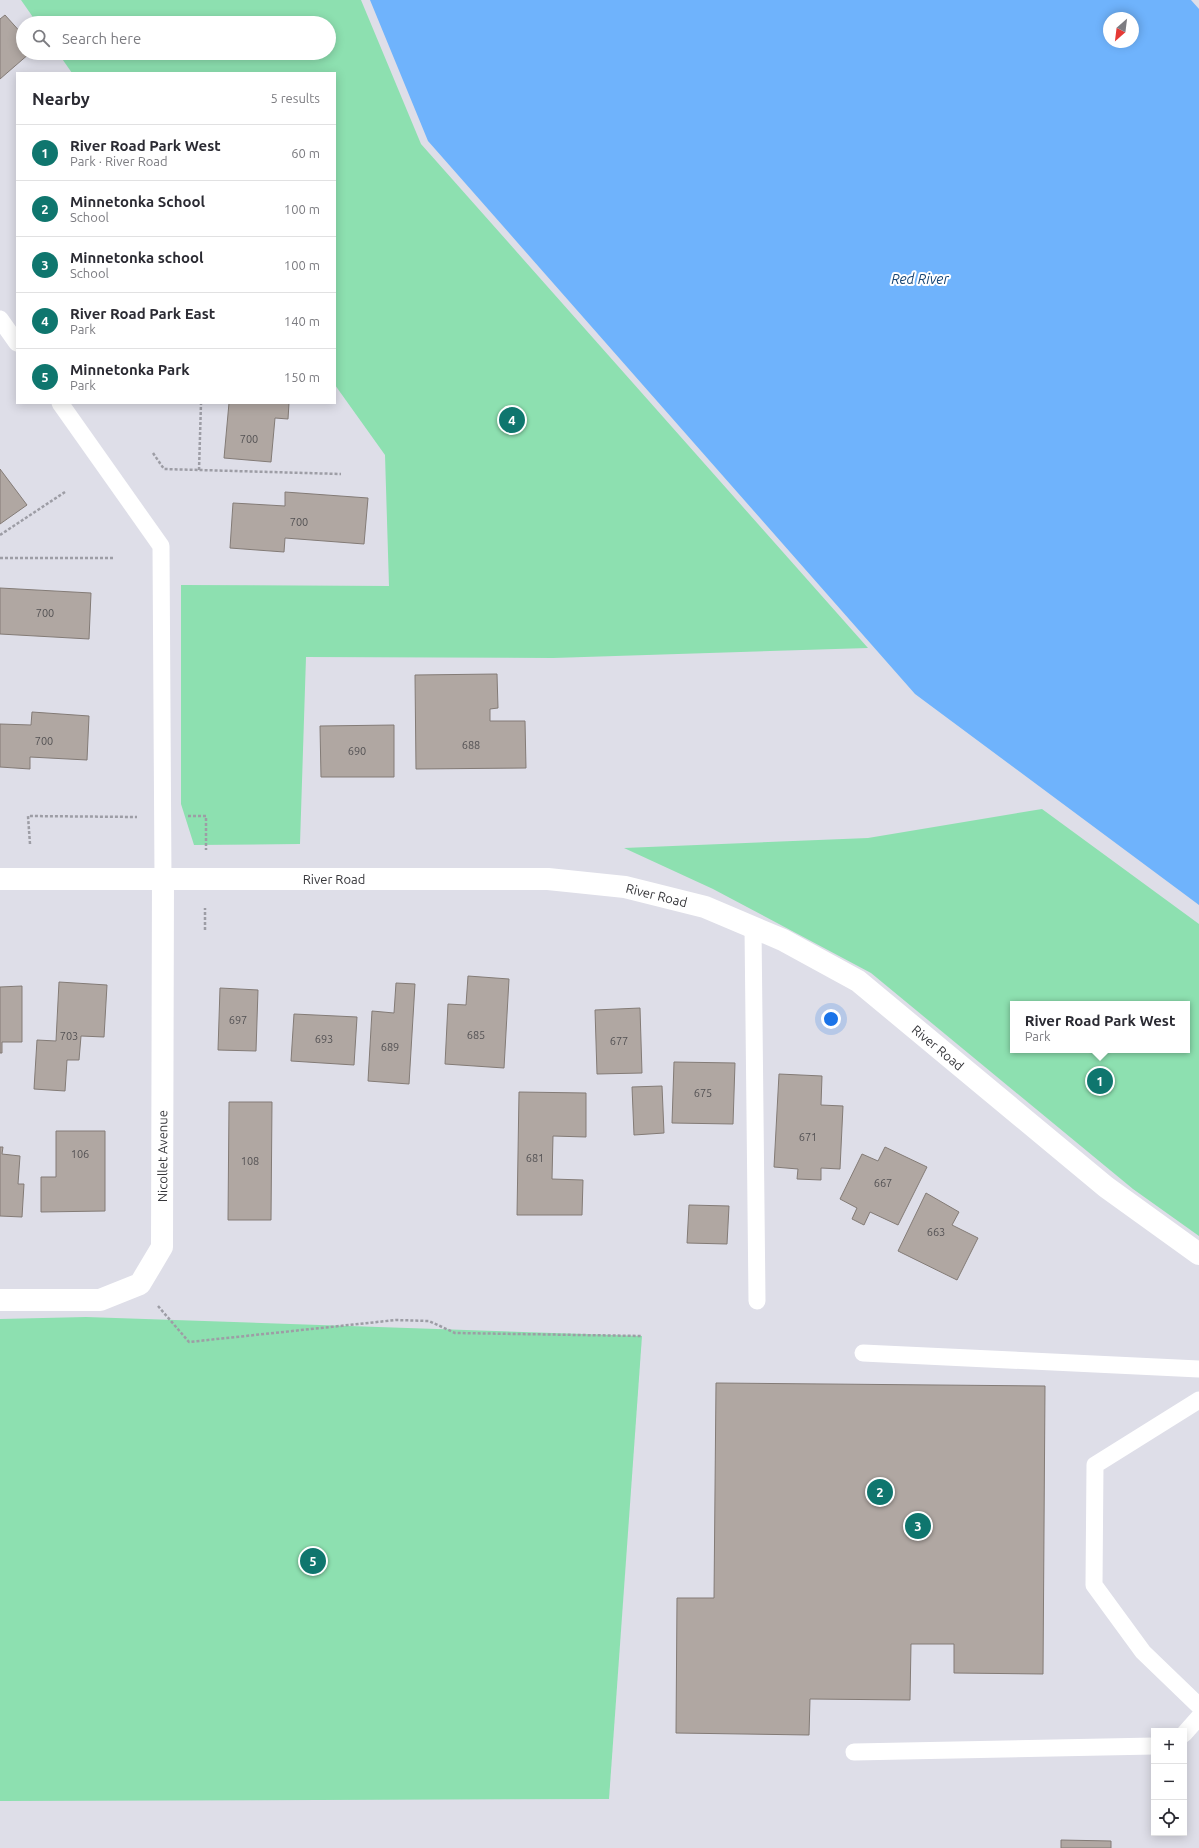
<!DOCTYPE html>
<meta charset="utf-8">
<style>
:root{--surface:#fff;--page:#f7f7f7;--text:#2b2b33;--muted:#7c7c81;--line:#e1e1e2;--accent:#0f766e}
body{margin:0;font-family:Ubuntu,sans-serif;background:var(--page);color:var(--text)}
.controls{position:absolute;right:12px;bottom:12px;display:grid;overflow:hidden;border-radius:0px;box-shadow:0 2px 10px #0003}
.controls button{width:36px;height:36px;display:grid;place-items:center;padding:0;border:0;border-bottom:1px solid var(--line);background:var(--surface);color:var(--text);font:20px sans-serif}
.compass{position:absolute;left:1103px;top:12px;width:36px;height:36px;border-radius:50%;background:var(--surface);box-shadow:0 2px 10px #0003;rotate:208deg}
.you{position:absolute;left:831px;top:1019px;width:14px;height:14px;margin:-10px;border:3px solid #fff;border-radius:50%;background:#1a73e8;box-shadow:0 0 0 6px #1a73e833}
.badge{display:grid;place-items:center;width:26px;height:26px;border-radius:50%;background:var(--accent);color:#fff;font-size:13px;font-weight:700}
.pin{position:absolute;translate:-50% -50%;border:2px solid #fff;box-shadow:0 1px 4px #0006}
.popup{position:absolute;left:1010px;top:1001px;width:180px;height:52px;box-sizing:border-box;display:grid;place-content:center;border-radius:0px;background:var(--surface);filter:drop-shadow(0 1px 3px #0005);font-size:13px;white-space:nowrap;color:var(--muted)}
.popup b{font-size:15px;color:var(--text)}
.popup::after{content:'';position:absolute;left:50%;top:100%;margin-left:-8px;border:8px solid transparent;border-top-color:var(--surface)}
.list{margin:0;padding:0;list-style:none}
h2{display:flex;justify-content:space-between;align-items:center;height:52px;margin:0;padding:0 16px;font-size:17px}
h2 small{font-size:13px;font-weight:400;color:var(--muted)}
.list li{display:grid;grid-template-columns:26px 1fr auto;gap:12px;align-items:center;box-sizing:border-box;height:56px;padding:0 16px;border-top:1px solid var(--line)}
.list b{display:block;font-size:15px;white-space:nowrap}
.list p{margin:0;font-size:13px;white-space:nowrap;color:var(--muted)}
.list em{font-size:13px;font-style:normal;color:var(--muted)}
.icon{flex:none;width:22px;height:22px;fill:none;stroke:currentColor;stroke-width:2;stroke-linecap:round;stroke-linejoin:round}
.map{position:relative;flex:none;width:1199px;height:1848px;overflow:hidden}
.search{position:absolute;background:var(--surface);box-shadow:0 2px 10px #0003;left:16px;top:16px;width:320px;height:44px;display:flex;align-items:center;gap:10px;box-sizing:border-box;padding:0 14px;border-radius:22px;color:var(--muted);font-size:15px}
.panel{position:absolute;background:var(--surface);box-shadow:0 2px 10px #0003;left:16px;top:72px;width:320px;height:332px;border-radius:0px}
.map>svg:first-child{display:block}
.green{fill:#8de0b0;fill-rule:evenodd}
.water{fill:#6fb3fc;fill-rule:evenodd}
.building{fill:#b0a7a2;stroke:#837b76}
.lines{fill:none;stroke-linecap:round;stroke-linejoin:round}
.path{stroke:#9d9da5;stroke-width:2.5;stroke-dasharray:3 2;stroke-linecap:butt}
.service{stroke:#fff;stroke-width:17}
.minor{stroke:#fff;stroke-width:22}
.tertiary{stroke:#fff;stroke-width:22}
.labels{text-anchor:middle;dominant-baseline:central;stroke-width:4;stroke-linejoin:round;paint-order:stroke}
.number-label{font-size:11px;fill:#545254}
.street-label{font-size:13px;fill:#36363a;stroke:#fff}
.water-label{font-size:14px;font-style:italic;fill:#174675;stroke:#fff}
</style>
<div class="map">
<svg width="1199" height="1848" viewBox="0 0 1199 1848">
<rect width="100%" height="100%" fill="#dedee8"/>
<g class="green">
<path d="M21,0H361L421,144L868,648L553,658L306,657L300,844L194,845L181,804V585L389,586L385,455L335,385V73H72L58,53H329V23H37Z"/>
<path d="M1042,809L1199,924V1236L1133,1189L871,973L713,889L624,848L868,838ZM1013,1004H1187V1050H1013Z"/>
<path d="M86,1317L642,1336L609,1799L0,1801V1319Z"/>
</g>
<path class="water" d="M370,0H1191L1199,9V905L915,694L428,141ZM1109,18H1133V42H1109Z"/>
<g class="building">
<path d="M5,15L23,35V53H30L0,79V19Z"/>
<path d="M229,403H289L288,419L275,418L271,462L224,458Z"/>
<path d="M0,469L27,505L0,524Z"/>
<path d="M285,492L368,498L364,544L285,538L284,552L230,548L233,503L285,506Z"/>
<path d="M0,588L91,593L89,639L0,634Z"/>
<path d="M497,674L498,708L490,709V721H525L526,768L416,769L415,675Z"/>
<path d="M32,712L89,716L87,760L30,757V769L0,767V724L31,725Z"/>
<path d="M394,725V777H321L320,726Z"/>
<path d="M468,976L509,979L504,1068L445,1064L448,1004L466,1005Z"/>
<path d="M59,982L107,985L104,1037L81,1036L79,1060H67L65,1091L34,1089L37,1040L56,1041Z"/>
<path d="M396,983L415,984L409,1084L368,1081L372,1011L394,1013Z"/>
<path d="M22,986V1042H2V1053H0V987Z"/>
<path d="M220,988L258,990L256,1051L218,1050Z"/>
<path d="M640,1008L642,1073L597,1074L595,1010Z"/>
<path d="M294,1014L357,1017L354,1065L291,1061Z"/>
<path d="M674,1062L735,1063L733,1124L672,1123Z"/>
<path d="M779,1074L822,1076L821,1105L843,1106L840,1169L821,1168V1180L797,1179L798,1169L774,1167Z"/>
<path d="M662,1086L664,1133L634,1135L632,1087Z"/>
<path d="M519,1092L586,1093V1137L553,1136L552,1179L583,1180L582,1215H517Z"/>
<path d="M229,1102H272L271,1220H228Z"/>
<path d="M56,1131H105V1211L41,1212V1177H56Z"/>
<path d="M0,1147H3L2,1154L20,1156L18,1184H24L22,1217L0,1216Z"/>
<path d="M885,1147L927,1167L898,1225L870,1212L864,1225L852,1219L857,1208L840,1199L862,1154L878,1161Z"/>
<path d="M926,1193L959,1212L952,1225L978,1238L957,1280L898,1251Z"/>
<path d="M689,1205L729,1206L727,1244L687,1243Z"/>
<path d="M716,1383L1045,1386L1043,1674L954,1673V1644H911L910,1700L810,1699L809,1735L676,1733L677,1598H714Z"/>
<path d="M1061,1840L1111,1841V1848H1061Z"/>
</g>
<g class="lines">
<g class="path">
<path d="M153,453L164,469L341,474"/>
<path d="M199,470L201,403"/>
<path d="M0,535L65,492"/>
<path d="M0,558H114"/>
<path d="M188,816H206V850"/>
<path d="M30,844L28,816L137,817"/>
<path d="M205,930V908"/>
<path d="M158,1306L189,1342L396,1320L429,1321L455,1333L642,1336"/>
</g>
<g class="service">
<path d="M0,319L17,343"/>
<path d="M60,403L161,546L163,879"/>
<path d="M753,927L757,1301"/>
<path d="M863,1353L1199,1369"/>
<path d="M1199,1400L1095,1465L1094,1585L1143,1652L1199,1706"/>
<path d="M1184,1734L1199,1717"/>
<path d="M854,1752L1154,1746"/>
</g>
<path class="minor" id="s1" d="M0,1300H100L140,1284L162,1247L163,879"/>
<path class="tertiary" id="s2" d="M0,879H548L625,887L705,907L783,940L858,981L1106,1187L1199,1254"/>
</g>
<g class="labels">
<g class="number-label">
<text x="249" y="439">700</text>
<text x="299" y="522">700</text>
<text x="45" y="613">700</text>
<text x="44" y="741">700</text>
<text x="471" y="745">688</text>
<text x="357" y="751">690</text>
<text x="238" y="1020">697</text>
<text x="476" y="1035">685</text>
<text x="69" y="1036">703</text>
<text x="324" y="1039">693</text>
<text x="619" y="1041">677</text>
<text x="390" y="1047">689</text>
<text x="703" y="1093">675</text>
<text x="808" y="1137">671</text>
<text x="80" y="1154">106</text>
<text x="535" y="1158">681</text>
<text x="250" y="1161">108</text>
<text x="883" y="1183">667</text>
<text x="936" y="1232">663</text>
</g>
<g class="street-label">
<text stroke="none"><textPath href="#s2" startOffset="334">River Road</textPath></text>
<text stroke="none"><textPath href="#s2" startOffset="658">River Road</textPath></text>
<text stroke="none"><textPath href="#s2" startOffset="982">River Road</textPath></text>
<text stroke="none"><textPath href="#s1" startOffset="277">Nicollet Avenue</textPath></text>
</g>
<g class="water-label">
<text x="920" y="279">Red River</text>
</g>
</g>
</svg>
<div class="controls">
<button>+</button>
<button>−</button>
<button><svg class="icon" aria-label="locate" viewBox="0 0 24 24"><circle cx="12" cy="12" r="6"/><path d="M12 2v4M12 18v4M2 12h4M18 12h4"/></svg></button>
</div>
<svg class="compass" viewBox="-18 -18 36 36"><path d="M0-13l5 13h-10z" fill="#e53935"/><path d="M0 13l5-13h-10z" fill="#7c7c81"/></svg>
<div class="you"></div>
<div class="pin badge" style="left:1100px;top:1081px">1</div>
<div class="popup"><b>River Road Park West</b>Park</div>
<div class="pin badge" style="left:880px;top:1492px">2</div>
<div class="pin badge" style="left:918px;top:1526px">3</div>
<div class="pin badge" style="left:512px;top:420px">4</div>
<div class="pin badge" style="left:313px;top:1561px">5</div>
<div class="search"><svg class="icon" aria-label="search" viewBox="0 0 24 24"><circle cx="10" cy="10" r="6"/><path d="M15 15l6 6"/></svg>Search here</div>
<section class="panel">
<h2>Nearby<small>5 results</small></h2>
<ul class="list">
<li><span class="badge">1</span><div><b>River Road Park West</b><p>Park · River Road</p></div><em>60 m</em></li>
<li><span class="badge">2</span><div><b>Minnetonka School</b><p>School</p></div><em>100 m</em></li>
<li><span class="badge">3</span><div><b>Minnetonka school</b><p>School</p></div><em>100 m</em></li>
<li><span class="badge">4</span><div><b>River Road Park East</b><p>Park</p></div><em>140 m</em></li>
<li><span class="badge">5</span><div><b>Minnetonka Park</b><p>Park</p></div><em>150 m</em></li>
</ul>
</section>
</div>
